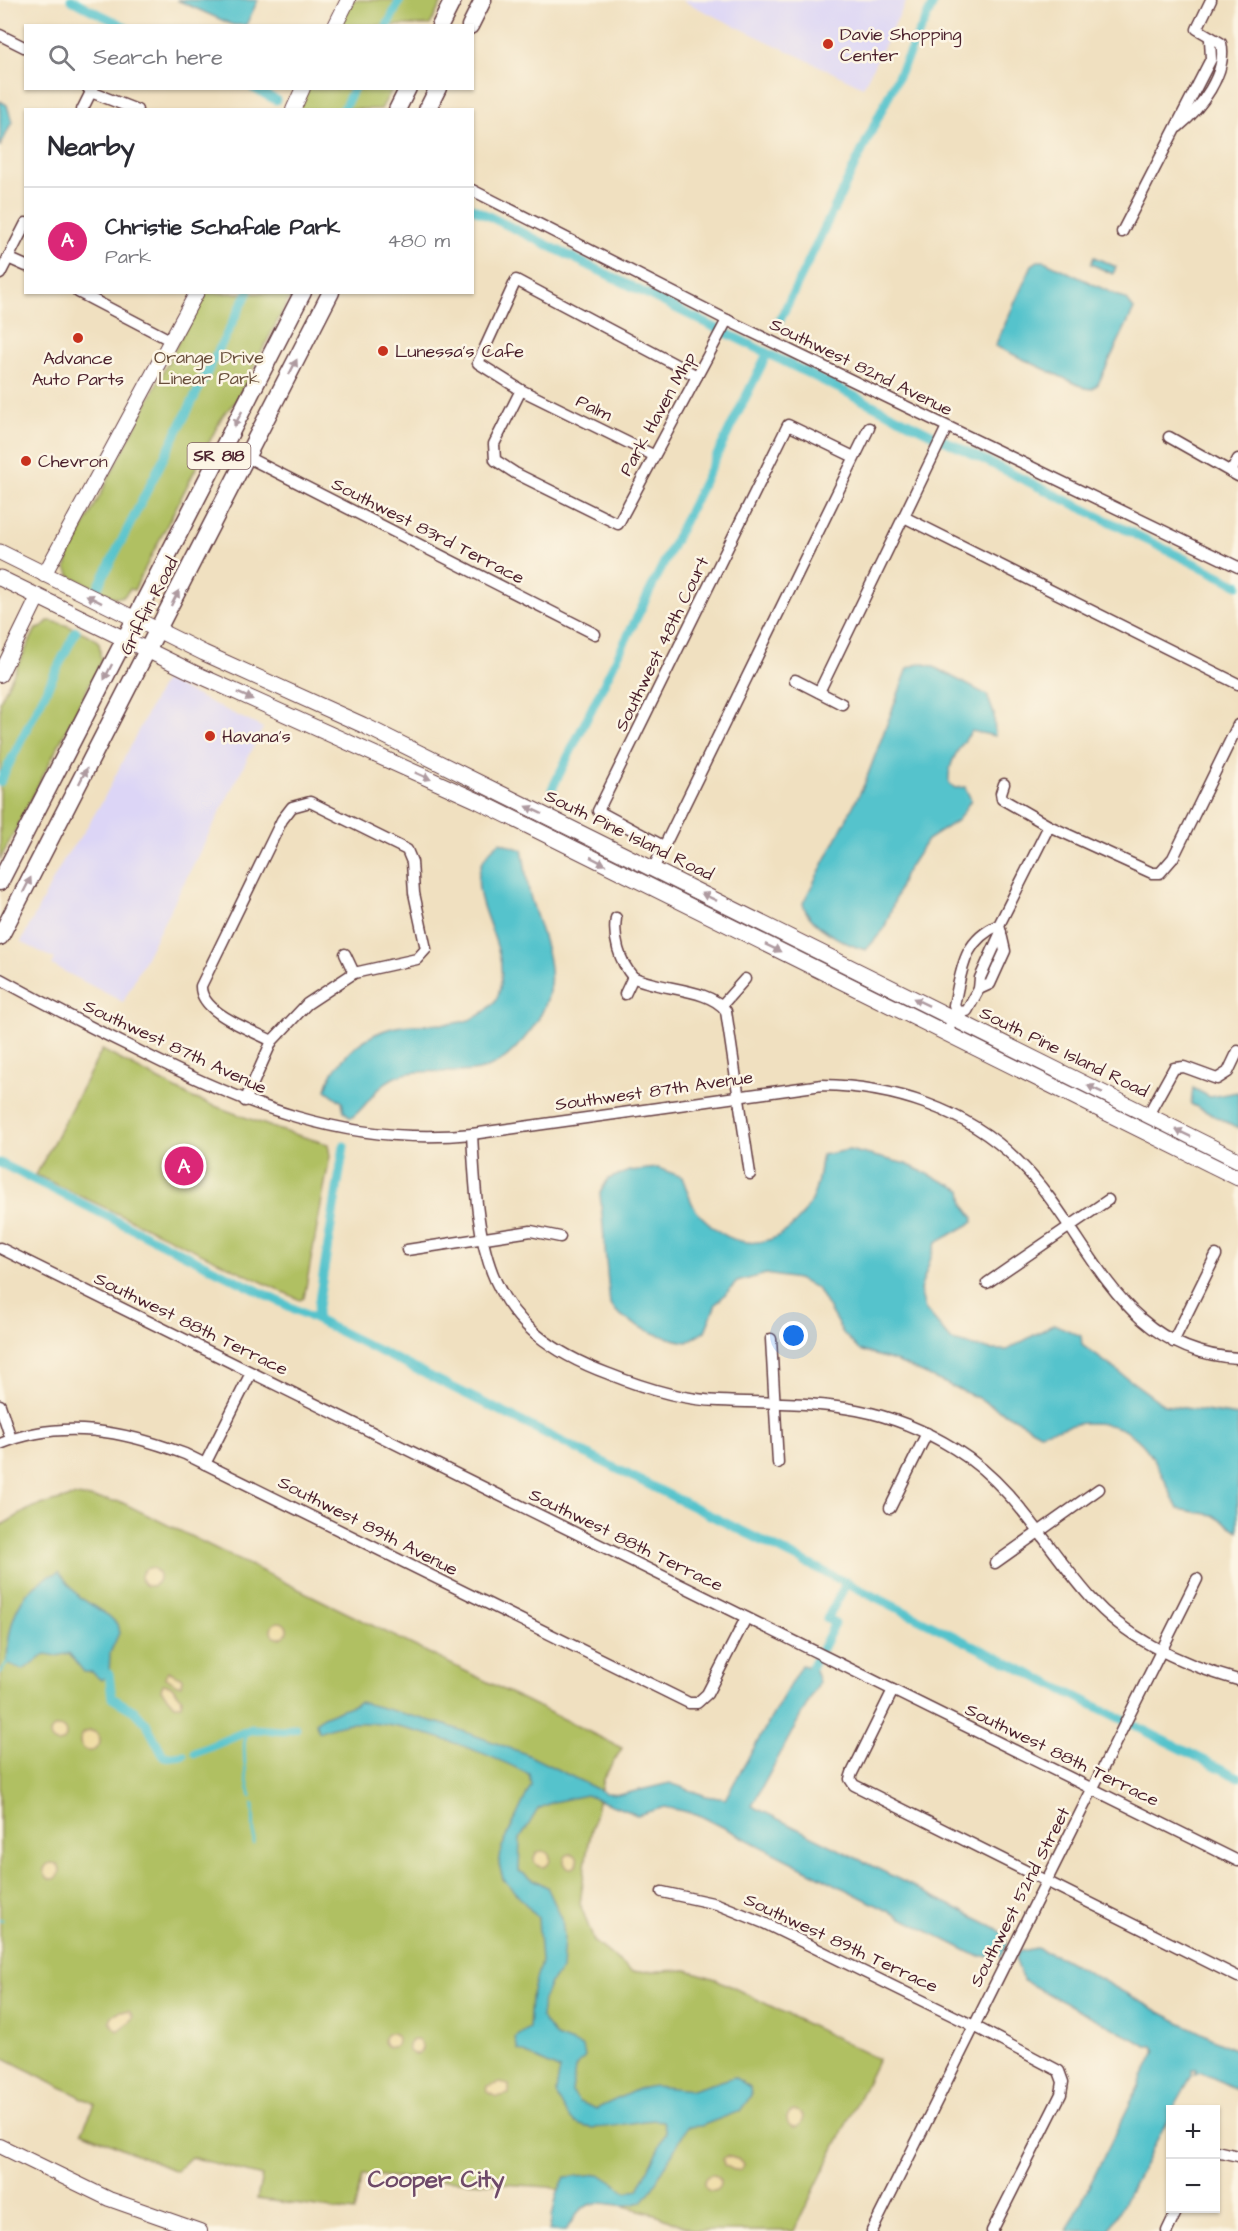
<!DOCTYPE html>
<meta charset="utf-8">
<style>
:root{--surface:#fff;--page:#f2f2f3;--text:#2b2b33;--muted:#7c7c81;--line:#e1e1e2;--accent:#db2777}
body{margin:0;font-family:"Architects Daughter",sans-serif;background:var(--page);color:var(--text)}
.controls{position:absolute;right:18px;bottom:18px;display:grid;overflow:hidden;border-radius:0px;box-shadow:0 2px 4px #0004}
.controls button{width:54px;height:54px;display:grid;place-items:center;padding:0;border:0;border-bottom:2px solid var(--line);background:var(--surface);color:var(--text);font:30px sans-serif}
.you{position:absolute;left:794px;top:1336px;width:21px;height:21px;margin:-15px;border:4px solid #fff;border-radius:50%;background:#1a73e8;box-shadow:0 0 0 9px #1a73e833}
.badge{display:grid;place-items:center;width:39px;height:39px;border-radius:50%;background:var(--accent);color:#fff;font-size:20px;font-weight:700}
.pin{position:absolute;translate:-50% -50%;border:3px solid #fff;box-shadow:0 2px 6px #0006}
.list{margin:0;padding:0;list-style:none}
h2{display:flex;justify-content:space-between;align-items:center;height:78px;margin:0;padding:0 24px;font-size:26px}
h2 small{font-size:20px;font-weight:400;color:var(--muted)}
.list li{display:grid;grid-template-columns:39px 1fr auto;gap:18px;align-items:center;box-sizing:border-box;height:108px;padding:0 24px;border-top:2px solid var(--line)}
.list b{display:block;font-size:22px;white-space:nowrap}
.list p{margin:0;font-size:20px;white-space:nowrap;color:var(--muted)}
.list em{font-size:20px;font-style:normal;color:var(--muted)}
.icon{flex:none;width:33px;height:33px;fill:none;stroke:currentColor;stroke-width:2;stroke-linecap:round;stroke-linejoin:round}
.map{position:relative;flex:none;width:1238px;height:2231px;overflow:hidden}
.search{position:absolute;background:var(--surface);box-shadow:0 2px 4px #0004;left:24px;top:24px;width:450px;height:66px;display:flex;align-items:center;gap:15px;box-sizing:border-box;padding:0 21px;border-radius:0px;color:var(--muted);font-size:22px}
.panel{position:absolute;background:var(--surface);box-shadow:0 2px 4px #0004;left:24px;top:108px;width:450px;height:186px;border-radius:0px}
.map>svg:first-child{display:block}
.built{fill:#dcd5f6}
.green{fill:#b0c062;stroke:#7d7046;stroke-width:1.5}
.sand{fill:#eeda9e;stroke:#9c7c64;stroke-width:1.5}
.water{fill:#55c3cc;stroke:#50717c;stroke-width:1.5}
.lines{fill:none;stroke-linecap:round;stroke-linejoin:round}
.stream{stroke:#55c3cc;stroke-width:3}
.canal{stroke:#55c3cc;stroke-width:9}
.minor-casing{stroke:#633c41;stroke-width:13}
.tertiary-casing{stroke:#633c41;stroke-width:16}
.secondary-casing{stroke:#633c41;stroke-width:17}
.primary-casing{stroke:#633c41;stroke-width:19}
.minor{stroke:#fff;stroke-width:10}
.tertiary{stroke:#fff;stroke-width:14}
.secondary{stroke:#fff;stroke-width:15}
.primary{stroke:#fff;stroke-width:16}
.oneway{fill:#ae9aa0}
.poi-dot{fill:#c8321e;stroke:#fcf5e5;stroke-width:2}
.labels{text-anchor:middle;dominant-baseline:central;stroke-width:5;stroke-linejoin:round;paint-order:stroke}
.shield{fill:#fcf5e5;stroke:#7f5f63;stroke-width:1.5}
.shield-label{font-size:16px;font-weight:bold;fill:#4a1f2b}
.poi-label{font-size:18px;fill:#4a1f2b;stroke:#fcf5e5;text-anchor:start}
.park-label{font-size:18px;fill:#694f3c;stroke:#fcf5e5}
.street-label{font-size:18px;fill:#4a1f2b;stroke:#fcf5e5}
.district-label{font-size:24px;font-weight:bold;fill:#6f4a69;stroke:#fcf5e5}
</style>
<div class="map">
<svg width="1238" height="2231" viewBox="0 0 1238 2231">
<rect width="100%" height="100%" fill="#fcf5e5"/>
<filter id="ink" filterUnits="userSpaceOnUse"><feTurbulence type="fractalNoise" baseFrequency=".0167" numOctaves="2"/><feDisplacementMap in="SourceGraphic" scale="12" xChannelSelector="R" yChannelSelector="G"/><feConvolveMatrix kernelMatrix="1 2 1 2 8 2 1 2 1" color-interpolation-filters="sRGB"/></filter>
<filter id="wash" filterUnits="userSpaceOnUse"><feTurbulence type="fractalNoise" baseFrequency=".008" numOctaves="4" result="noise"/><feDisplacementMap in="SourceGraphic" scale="24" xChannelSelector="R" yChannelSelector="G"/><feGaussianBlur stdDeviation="1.35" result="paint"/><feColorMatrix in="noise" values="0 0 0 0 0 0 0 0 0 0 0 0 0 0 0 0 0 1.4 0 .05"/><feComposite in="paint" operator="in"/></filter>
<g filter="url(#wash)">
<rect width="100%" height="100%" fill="#f0e0c0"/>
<g class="built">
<path d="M681,0H907L863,87Z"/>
<path d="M164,680L263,728L123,1002L52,965L55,959L21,942L65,857L84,832L103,800Z"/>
</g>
<g class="green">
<path d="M352,0H443L430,25L339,26Z"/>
<path d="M307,89H392L381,109L297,110Z"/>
<path d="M207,293H292L236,401L223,415L134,590L130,589L124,596L115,598L70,576L66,568L68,558L184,331Z"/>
<path d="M48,621C57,620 92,635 98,642C101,647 100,652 100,657L103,658L0,860V701L36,629L41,628Z"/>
<path d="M102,1050L193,1098L280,1130L328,1144L330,1156L304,1298L300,1300L36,1175Z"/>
<path d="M76,1496L121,1502L622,1748L603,1779L587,1852L580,1904L594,1941L632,1972L687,1970L716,1979L878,2059L794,2231H695L655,2214L549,2187L362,2175L354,2212L257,2199L262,2176L191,2157L176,2171L82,2131L95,2104L0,2056V1526L33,1507Z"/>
</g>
<g class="sand">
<circle cx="150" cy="1577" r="9"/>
<circle cx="279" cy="1630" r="8"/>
<path d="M168,1671L182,1678L181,1685H177L165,1677Z"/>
<path d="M163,1684L170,1685L182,1698L181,1705H174L161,1690Z"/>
<circle cx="58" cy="1735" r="8"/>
<circle cx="90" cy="1741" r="10"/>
<circle cx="542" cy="1859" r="8"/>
<circle cx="571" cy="1861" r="7"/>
<circle cx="52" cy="1871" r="8"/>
<path d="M120,2011H129L133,2017L130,2022L118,2031L110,2022L113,2015Z"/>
<circle cx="391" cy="2040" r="7"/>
<circle cx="415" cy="2047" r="7"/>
<path d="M500,2083L509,2085V2094L497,2097L487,2092L488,2087Z"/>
<circle cx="795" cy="2119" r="8"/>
<path d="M727,2156L740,2160L743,2164L741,2169L734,2170L724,2165L723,2159Z"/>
<circle cx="712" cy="2183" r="8"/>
</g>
<g class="water">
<path d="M177,0H258L246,25H233Z"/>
<path d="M0,101L7,105L12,122L0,147Z"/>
<path d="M1094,257L1116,267L1113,274L1091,264Z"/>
<path d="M1038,261H1044L1127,300L1134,309L1098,384L1092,389L1085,388L995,346L1032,265Z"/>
<path d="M920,663L932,666L987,695L994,714L995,736L972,731C960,746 947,763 949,783L955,788L965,787L971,800L958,820L927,840L904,875L884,929L866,950C846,945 807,925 803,903L864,785L908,668Z"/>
<path d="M500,842L522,850C526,866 526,883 531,899C548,955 568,989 523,1040C513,1052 500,1065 483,1069C455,1077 420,1065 393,1078C375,1087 366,1108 351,1118L344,1111L342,1102L326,1090C328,1077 336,1068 344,1058C360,1039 386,1026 411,1025C442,1023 469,1029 492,1005C499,998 500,989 501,980C507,931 448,880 500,842Z"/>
<path d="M1193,1088L1210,1097L1238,1092V1128L1191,1104Z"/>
<path d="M849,1150L906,1164L962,1190L964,1205L974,1218L973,1222L936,1243L920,1290L925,1309L952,1341L991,1350H1007L1054,1324L1081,1336L1082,1345L1164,1405L1238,1416V1531L1213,1515L1178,1509C1157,1465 1145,1421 1087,1423C1072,1423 1055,1430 1040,1433L980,1399L898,1362L859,1350L843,1333L817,1288L797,1279L766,1274L737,1282L716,1304L705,1331L687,1342C662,1338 627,1325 610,1305L600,1193L608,1179L629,1171L658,1168L682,1177C686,1187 689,1198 694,1207C698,1215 707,1221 713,1227C751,1259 796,1238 813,1196C819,1184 819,1168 822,1155Z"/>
<path d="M59,1572L79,1597L109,1616L117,1624L119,1633L110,1653L109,1674L101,1680L92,1672H84L69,1653L57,1656L46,1654L23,1670L7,1663C8,1623 17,1587 59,1572Z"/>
<path d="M801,1665L814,1668L819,1682L752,1806L996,1928L1003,1934L1007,1944L1001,1956H977L697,1814L665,1807L637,1815L586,1795L553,1802L538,1809L520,1839L519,1871L547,1887L562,1919L564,1936L562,1970L550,1983L543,2000L541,2017L556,2037L583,2047L585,2057L575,2068L572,2092L579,2102L596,2109L638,2089L654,2086L692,2090L734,2077L750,2087L751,2096L740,2111L701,2126L687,2127C679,2140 650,2198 641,2202C609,2215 592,2182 566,2231H549L557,2194L565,2177L600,2174L627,2192L638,2190L666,2132L663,2121C633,2115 582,2146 564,2110C562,2105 557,2098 556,2093C556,2086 559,2077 560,2070L518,2050L515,2038L529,2028L531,1998L541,1962L538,1918L503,1879L499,1864L502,1847L531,1785L529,1774C485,1752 402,1720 353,1723C341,1723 329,1728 318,1732L316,1723L323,1717L360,1702L446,1725L526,1754L605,1793L623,1794L670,1783L706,1796L725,1799Z"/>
<path d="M1036,1948L1062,1958L1165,2015L1238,2051V2090L1201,2072L1195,2074L1197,2069H1192V2075L1173,2109L1170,2110V2115L1109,2231H1067L1156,2051L1153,2046H1147L1024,1981L1015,1959L1018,1952Z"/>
</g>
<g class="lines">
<g class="stream">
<path d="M0,1673L7,1663"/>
<path d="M245,1731C243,1754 244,1774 251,1796"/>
<path d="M253,1804L254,1843"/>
<path d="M0,1920H2"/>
</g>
<g class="canal">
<path d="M71,0L124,26"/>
<path d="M387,26L400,0"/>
<path d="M253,88L276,100"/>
<path d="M343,110L354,88"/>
<path d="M472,208L1238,585"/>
<path d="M778,324L935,0"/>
<path d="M97,589L248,292"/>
<path d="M0,782L76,631"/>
<path d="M552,789L767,354"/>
<path d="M0,1163L1238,1777"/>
<path d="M316,1319L344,1146"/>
<path d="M822,1649L835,1623L827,1619L847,1582"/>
<path d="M812,1666L816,1659"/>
<path d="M109,1674L112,1698L136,1712L146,1723L164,1757L183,1755"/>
<path d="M195,1753L252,1729L283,1731L296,1728"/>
</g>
</g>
</g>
<g filter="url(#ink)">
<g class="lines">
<defs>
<g id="minor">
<path d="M0,35L26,48"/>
<path d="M88,88L91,92L137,110"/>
<path d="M82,110L91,92"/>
<path d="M1178,127C1200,109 1228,73 1221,43L1197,29L1211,0"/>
<path d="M472,190L727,320L1238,567"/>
<path d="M1122,232L1211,59L1210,39"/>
<path d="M8,258L26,266"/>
<path d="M0,274L26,223"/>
<path d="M78,292L170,340"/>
<path d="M521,390L494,444L495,460L515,473L618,524L727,320"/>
<path d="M1169,437L1238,476"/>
<path d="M653,455L521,390L478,363L516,280L697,376"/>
<path d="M247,457L595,634"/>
<path d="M1231,472L1238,459"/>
<path d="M904,517L1238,684"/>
<path d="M795,680L842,704"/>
<path d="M819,692L947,427"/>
<path d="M1004,784L1001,793L1002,799L1049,826L1152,873H1160L1173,858L1238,725"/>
<path d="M663,846L598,811L788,425L854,457"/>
<path d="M653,869L869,428"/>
<path d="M616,918C613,938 619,961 633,977C658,990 711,988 726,1011L750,1174"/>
<path d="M345,954L354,973"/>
<path d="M0,979C44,1003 88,1026 133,1048C243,1104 346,1147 472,1134L822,1085C892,1086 966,1109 1017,1160C1092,1233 1115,1352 1238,1358"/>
<path d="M979,989L980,978L1001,932"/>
<path d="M625,994L633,977"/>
<path d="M722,1005L745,979"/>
<path d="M957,1012L967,1011L979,989L990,984L1005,951L999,925"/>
<path d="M946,1034L957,1012L954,1005C962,971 962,941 999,925L1049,826"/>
<path d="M245,1101L272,1041L307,1004L354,973L417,959L426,949L414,893L412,862L407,850L310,802L292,807L282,820L201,986C200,1013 252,1030 272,1041"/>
<path d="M1148,1115L1174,1068L1184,1067L1217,1079L1228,1072L1238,1051"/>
<path d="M472,1134C478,1253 484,1328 609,1374C644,1388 681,1400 719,1401C810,1405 873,1398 955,1449C1015,1486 1045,1546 1090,1597C1128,1640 1184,1665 1238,1680"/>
<path d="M0,1248L1238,1861"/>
<path d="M407,1250L531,1231L560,1237"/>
<path d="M987,1283L1108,1200"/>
<path d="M771,1339L778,1463"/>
<path d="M1173,1342L1216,1255"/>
<path d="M0,1405L11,1439"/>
<path d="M0,1444C62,1418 124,1431 185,1454L689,1703H697L707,1694L746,1618"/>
<path d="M205,1464L251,1373"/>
<path d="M890,1508L927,1433"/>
<path d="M995,1563L1099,1489"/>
<path d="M893,1690L852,1773L850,1779L854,1785L1238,1977"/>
<path d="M662,1892L717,1904L764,1923L974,2026L1059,2071L1063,2082L1061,2094L992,2231"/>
<path d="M1216,2151L1238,2156"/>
<path d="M872,2231L1197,1579"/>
<path d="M1167,2231L1178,2208"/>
</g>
<g id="tertiary">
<path d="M335,26L348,0"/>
<path d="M293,110L303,88"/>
<path d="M44,575L197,292"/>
<path d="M0,675L38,597"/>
<path d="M0,2146L109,2199L200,2231"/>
</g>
<g id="secondary">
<path d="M0,552L204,653L363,725L1238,1160"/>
<path d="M0,578L192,672L476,800L1238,1178"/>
</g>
<g id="primary">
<path d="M440,26L453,0"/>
<path d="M470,26L483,0"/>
<path d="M397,110L408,88"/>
<path d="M427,110L438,88"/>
<path d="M0,882L303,292"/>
<path d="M0,937L331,292"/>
</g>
</defs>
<use href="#minor" class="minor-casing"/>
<use href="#tertiary" class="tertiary-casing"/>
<use href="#secondary" class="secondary-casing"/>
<use href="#primary" class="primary-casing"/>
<use href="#minor" class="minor"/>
<use href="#tertiary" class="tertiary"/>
<use href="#secondary" class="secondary"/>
<use href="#primary" class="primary"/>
</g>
<defs><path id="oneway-solid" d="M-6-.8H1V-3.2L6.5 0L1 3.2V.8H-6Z" transform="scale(1.5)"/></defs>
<g class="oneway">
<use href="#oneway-solid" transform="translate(293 367) rotate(-63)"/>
<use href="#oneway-solid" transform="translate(238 419) rotate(117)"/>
<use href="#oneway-solid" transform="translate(175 598) rotate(-63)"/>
<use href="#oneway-solid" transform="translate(94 599) rotate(-153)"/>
<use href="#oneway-solid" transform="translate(108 672) rotate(117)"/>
<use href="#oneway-solid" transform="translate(245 696) rotate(24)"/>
<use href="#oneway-solid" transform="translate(83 776) rotate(-63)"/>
<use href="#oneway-solid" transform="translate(423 776) rotate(24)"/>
<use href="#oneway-solid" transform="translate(534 810) rotate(-154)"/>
<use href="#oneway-solid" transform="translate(598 861) rotate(27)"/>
<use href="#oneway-solid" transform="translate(27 885) rotate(-63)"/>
<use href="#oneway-solid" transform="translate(709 897) rotate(-154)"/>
<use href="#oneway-solid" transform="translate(773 948) rotate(26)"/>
<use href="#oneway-solid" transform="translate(921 1002) rotate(-154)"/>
<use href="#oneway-solid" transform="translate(1095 1089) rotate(-154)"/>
<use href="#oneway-solid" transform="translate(1183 1133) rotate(-154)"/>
</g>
</g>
<g class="poi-dot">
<circle cx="828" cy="44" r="6"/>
<circle cx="78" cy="338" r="6"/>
<circle cx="383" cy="351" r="6"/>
<circle cx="26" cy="461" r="6"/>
<circle cx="210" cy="736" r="6"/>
</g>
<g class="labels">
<rect class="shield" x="187.5" y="443" width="63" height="26" rx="4.5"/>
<g class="shield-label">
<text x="219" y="456">SR 818</text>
</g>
<g class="poi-label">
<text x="840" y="34">Davie Shopping<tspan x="840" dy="21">Center</tspan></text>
<text x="395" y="351">Lunessa’s Cafe</text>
<text x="78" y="358" text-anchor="middle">Advance<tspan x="78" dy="21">Auto Parts</tspan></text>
<text x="38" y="461">Chevron</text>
<text x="222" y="736">Havana's</text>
</g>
<g class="park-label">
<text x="209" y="357">Orange Drive<tspan x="209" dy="21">Linear Park</tspan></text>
</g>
<g class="street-label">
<text transform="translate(861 367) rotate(26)">Southwest 82nd Avenue</text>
<text transform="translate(594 408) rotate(26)">Palm</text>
<text transform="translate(658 414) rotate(-61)">Park Haven Mhp</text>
<text transform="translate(428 531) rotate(27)">Southwest 83rd Terrace</text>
<text transform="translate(149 606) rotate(-63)">Griffin Road</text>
<text transform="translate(662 644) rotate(-64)">Southwest 48th Court</text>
<text transform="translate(629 835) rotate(26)">South Pine Island Road</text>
<text transform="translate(175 1047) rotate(25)">Southwest 87th Avenue</text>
<text transform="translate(1064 1052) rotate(26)">South Pine Island Road</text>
<text transform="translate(654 1091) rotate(-8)">Southwest 87th Avenue</text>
<text transform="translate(191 1324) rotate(26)">Southwest 88th Terrace</text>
<text transform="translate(368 1526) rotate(27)">Southwest 89th Avenue</text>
<text transform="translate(626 1540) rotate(26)">Southwest 88th Terrace</text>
<text transform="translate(1062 1755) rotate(26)">Southwest 88th Terrace</text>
<text transform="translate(1020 1897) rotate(-63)">Southwest 52nd Street</text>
<text transform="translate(841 1943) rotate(25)">Southwest 89th Terrace</text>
</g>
<g class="district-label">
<text x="436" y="2180">Cooper City</text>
</g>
</g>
</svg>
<div class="controls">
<button>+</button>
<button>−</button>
</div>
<div class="you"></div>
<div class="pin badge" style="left:184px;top:1166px">A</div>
<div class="search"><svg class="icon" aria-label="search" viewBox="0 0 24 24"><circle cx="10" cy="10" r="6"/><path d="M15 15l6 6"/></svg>Search here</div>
<section class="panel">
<h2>Nearby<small></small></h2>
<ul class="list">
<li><span class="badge">A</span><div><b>Christie Schafale Park</b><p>Park</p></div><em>480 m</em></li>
</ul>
</section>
</div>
